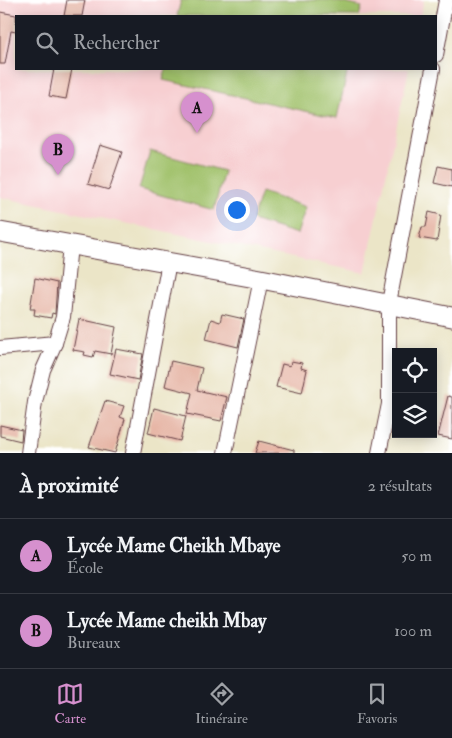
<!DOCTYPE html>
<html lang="fr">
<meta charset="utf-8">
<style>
:root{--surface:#171b24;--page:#20242c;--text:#f1f3f6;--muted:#9ea1a6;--line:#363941;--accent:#d690ce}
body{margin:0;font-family:"IM FELL Double Pica",serif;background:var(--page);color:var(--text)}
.controls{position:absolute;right:15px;bottom:15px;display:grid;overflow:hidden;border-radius:0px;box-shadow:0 2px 12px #0003}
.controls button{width:45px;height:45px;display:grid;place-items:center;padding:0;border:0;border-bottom:1px solid var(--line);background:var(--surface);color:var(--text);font:25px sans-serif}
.you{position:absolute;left:236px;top:209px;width:18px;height:18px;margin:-12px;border:4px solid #fff;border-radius:50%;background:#1a73e8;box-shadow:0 0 0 8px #1a73e833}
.badge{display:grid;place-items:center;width:32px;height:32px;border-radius:50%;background:var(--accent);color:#111;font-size:16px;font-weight:700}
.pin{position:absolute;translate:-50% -41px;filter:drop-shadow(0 1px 2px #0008)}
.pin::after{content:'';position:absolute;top:26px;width:18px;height:15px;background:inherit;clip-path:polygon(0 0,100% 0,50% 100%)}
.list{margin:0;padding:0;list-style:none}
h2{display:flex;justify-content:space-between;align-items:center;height:65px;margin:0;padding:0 20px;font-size:21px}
h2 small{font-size:16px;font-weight:400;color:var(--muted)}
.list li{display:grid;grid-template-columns:32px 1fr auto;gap:15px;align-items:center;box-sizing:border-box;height:75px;padding:0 20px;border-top:1px solid var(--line)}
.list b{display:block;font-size:19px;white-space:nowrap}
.list p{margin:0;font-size:16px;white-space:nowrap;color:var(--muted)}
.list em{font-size:16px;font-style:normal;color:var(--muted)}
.icon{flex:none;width:28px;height:28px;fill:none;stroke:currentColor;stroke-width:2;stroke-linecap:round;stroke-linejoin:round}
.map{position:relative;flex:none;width:452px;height:453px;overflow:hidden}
.search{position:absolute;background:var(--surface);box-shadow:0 2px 12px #0003;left:15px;right:15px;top:15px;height:55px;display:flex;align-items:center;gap:12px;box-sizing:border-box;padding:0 18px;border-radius:0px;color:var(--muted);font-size:19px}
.sheet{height:215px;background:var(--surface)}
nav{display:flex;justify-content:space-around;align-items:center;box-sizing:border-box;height:70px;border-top:1px solid var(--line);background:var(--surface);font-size:14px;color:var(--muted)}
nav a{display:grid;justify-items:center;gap:2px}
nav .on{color:var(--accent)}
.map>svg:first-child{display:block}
.built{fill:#f7cfd1}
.green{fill:#a0c16a;stroke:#75704a}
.building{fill:#e6b5a5}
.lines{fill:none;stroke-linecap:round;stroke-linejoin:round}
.minor-casing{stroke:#623d42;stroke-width:16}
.secondary-casing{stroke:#623d42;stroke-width:21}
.minor{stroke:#fff;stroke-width:14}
.secondary{stroke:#fff;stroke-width:19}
</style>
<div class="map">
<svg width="452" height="453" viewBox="0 0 452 453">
<rect width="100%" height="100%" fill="#fff"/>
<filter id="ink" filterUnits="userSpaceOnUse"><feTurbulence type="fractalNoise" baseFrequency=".02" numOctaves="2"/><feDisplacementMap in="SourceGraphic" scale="10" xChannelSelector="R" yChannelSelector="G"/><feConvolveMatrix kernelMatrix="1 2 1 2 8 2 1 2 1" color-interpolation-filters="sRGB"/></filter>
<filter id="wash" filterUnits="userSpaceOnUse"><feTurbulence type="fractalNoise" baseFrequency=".0096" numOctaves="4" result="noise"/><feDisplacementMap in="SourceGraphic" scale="20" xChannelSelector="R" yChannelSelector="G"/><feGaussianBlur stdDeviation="1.12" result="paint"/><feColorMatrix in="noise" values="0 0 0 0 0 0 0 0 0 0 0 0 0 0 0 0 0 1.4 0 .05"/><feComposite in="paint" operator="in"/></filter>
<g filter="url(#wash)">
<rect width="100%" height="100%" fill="#ebe5c7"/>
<path class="built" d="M0,0H424L420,16H16V69H409L365,273L0,197Z"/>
<g class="green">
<path d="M181,0H330L362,7L359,16H177Z"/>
<path d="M166,69H348L337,118L163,80Z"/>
<path d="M150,151L224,171L214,210L139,189Z"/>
<path d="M261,192L306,207L297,234L252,220Z"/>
</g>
<g id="blocks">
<g class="building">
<path d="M67,0H85L82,16H64Z"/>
<path d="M0,12L16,15V32L11,31L5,64H0Z"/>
<path d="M54,69H72L66,99L49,96Z"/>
<path d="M100,145L122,152L109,190L88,184Z"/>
<path d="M438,166L452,169V187L434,183Z"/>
<path d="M429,212L441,215L437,241L419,238L422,227H426Z"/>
<path d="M35,278L57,283L55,314L52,313L51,318L34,315L35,309H30Z"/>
<path d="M222,314L244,319L238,347L206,339L211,319L220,322Z"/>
<path d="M79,319L116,327L111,354L95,351L93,357L84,355L85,352L73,350Z"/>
<path d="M116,349L143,354L138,380L110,374Z"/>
<path d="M171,361L202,368L197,390L227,397L221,421L187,414L192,393L165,386Z"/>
<path d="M291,361L302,363L301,368L307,370L302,393L276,387L282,364L290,366Z"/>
<path d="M448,396L452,397V439L438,436Z"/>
<path d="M105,401L124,406L120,417L125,419L115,453L89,447Z"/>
<path d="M154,408L186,416L180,441L148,433Z"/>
<path d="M0,425L22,430L21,441L0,436Z"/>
<path d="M259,441L294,450V453H255Z"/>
</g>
</g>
</g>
<g filter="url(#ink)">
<use href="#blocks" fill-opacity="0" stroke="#623d42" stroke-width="1"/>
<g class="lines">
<defs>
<g id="minor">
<path d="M436,55L446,0"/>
<path d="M0,348L55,343"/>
<path d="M28,453L35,402L43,370L55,343L63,317L70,245"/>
<path d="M133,453L169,262"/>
<path d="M225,453L261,279"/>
<path d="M379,453L389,404V303L433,69"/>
</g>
<path id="secondary" d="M0,232L261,279L452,317"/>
</defs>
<use href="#minor" class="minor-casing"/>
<use href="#secondary" class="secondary-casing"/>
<use href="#minor" class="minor"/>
<use href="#secondary" class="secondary"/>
</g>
</g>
</svg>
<div class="controls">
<button><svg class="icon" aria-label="locate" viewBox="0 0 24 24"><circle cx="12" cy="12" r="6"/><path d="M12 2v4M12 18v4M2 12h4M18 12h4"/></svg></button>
<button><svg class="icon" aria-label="layers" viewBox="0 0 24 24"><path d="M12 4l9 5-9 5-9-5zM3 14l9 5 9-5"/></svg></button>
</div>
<div class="you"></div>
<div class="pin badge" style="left:197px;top:133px">A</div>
<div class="pin badge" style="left:58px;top:175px">B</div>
<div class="search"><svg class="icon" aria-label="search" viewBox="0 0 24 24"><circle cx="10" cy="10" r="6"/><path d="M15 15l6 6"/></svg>Rechercher</div>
</div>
<section class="sheet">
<h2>À proximité<small>2 résultats</small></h2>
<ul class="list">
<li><span class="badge">A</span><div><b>Lycée Mame Cheikh Mbaye</b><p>École</p></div><em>50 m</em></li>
<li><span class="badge">B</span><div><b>Lycée Mame cheikh Mbay</b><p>Bureaux</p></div><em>100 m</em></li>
</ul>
</section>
<nav>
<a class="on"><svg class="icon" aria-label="map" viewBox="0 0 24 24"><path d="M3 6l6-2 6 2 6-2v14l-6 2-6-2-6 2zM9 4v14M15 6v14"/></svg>Carte</a>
<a><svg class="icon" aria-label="directions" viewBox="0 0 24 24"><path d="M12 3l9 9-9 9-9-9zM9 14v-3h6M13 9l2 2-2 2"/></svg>Itinéraire</a>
<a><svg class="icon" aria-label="saved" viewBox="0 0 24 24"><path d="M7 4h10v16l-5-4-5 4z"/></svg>Favoris</a>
</nav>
